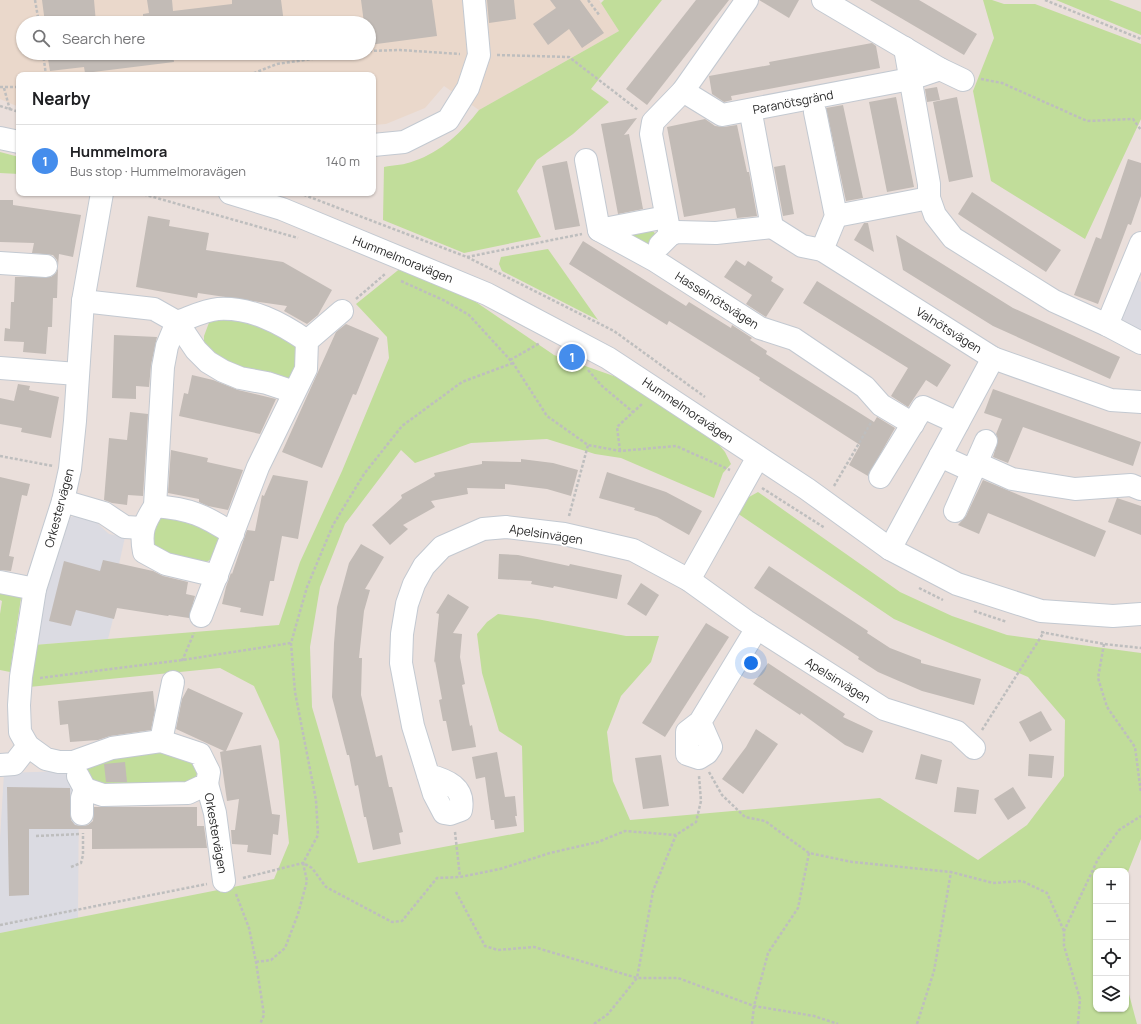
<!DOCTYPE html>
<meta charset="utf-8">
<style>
:root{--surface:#fff;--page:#f6f6f6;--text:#202124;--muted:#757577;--line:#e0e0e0;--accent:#458dec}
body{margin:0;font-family:Manrope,sans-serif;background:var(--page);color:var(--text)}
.controls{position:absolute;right:12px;bottom:12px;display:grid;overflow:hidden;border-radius:8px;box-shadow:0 1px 3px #0004}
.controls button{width:36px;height:36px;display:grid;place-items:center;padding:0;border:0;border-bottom:1px solid var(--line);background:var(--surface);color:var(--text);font:20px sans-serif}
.you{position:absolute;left:751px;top:663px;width:14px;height:14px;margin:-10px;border:3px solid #fff;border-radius:50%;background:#1a73e8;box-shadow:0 0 0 6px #1a73e833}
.badge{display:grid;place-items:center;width:26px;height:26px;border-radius:50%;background:var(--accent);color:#fff;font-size:13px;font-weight:700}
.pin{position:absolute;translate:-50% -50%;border:2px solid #fff;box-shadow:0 1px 4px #0006}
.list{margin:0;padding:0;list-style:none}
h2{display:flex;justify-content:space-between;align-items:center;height:52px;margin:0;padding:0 16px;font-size:17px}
h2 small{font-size:13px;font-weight:400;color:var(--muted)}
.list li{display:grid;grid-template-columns:26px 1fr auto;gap:12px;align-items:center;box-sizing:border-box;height:72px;padding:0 16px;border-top:1px solid var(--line)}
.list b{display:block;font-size:15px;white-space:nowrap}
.list p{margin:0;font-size:13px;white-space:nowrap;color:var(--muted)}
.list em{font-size:13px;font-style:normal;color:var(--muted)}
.icon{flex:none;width:22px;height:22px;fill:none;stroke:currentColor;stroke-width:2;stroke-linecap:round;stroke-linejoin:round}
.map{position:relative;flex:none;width:1141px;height:1024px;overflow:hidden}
.search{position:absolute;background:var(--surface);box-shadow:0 1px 3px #0004;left:16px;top:16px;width:360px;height:44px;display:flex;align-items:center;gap:10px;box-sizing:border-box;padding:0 14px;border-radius:22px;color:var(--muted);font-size:15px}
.panel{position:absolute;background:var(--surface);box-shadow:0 1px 3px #0004;left:16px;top:72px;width:360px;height:124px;border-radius:8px}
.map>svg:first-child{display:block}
.industrial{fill:#dbdbe2}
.education{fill:#ead8cb;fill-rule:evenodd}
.green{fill:#c1dd9a}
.building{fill:#c2bbb6}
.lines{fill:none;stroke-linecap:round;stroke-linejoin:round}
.minor-casing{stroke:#c3c9d1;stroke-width:24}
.path{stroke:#bebebe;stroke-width:2.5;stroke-dasharray:3 2;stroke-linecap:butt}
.minor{stroke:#fff;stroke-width:22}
.labels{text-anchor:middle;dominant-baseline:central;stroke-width:4;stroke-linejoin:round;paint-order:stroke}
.street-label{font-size:12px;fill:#282828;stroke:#fff}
</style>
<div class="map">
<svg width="1141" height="1024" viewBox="0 0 1141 1024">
<rect width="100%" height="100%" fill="#eadfdb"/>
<g class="industrial">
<path d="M1137,280L1141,282V335L1119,325Z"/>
<path d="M77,515L96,522L109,534L125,537L119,564L126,566L108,639L34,645L45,591L66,519Z"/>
<path d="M65,771L73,778L79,789L78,918L0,933V839L4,773Z"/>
</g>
<path class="education" d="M0,0H599L619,31L479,110L444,86L425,108L386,124L373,125V75H19V107L0,99ZM23,23H369V53H23Z"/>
<g class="green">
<path d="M604,0H662L591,89L609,102L573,134L537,160L517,191L541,237L464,253L383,220L384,167C394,165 405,165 414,161C441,152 462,132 479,110L619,31L601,3Z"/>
<path d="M983,0H992L1004,4H1035L1141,44V119L1085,239L991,181L973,91L994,38Z"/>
<path d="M1056,0H1109L1141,12V35Z"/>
<path d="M0,152L19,157V174L0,173Z"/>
<path d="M645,229L654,232L658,239L655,248L622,234Z"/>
<path d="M548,249L598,320L502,271L499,264L501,257Z"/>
<path d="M402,267L470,298L554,355L625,380L710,434L725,452L731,464L723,473L714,498L621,458L595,454L547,439L471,443L415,463L401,450L345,524L320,587L310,647L312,707L358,863L524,832L522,746L499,731L482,673L477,634L487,622L498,614L537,619L626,636H659L651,662L621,696L607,732L613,781L630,820L880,798L978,860L1027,825L1064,776L1065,720L1028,677L894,619L737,513L749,497L758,492L900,592L952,616L1007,635L1141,653V839L1126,877V871H1096V1009H1126V983L1137,1024H0V933L274,879L289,843L279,741L254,686L220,668L29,687L34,645L279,625L300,562L342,471L389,358L387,337L356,304Z"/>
<path d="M237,316L293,339L303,356L288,383L243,372L204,348V336L210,320Z"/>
<path d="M160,512L214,530L221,540C219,546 217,554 213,557C194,576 168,554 151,543L153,522Z"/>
<path d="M0,586L12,588L21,598L10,672L0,670V614L2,601L0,600Z"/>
<path d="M164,749L196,764L197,774L193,783L104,791L84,776L79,763Z"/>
</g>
<g class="building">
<path d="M42,0H94L96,23H78V21L45,23Z"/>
<path d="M147,0H172L173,11L232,4V0H281L284,23H143V14L149,13Z"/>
<path d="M361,0H432L437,36L369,45V23H364Z"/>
<path d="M487,0H514L516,19L489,23Z"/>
<path d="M550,0H580L604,33L582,48L569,29L548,45L533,24L556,8Z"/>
<path d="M696,0H729L647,105L626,89Z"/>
<path d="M759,0H799L789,18Z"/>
<path d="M870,0H919L977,34L964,55Z"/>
<path d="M872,43L876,46L880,68L731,96L732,100L724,102L712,94L709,76L770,65L769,62Z"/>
<path d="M47,53H173L174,62L85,73L84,67L50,71Z"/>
<path d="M937,87L940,100L927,102L925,89Z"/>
<path d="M896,97L914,187L887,192L869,102Z"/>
<path d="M957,97L973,177L949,182L933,102Z"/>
<path d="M843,105L863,198L846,201L826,108Z"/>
<path d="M637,118L624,135L629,134L643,209L618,214L601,124Z"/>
<path d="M705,119L715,126L724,127L737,125L747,172H749L757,216L737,218L735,208L684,217L667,127Z"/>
<path d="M1128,159L1141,163V196L1131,225L1128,224L1098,304L1074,295L1096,237L1101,239Z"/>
<path d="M567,161L580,226L555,230L542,166Z"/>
<path d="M785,165L794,214L783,216L774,167Z"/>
<path d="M972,192L1061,250L1046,272L958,214Z"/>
<path d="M0,200H13V205L81,215L73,257L59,254L58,266L57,260L53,255L32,253L34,243L0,242Z"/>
<path d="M148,216L170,220L169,226L209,233L206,250L283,262L332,290L318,315L307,324L284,311L287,306L198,293L197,298L136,287Z"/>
<path d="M864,223H868L874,252L854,240Z"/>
<path d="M896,235L1013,308L1120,357L1110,379L993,326L903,270Z"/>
<path d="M583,241L686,306L689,302L731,328L732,325L752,338L750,340L767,351L766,354L874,422L877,417L895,428L868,476L849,465L860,445L759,380L760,378L669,321L667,325L569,264Z"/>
<path d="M736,260L745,266L748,261L773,277L771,281L784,289L766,317L746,304L752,295L724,277Z"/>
<path d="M58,268L57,298H53L52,327H48L46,354L23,352L24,342L4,341L5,328L10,329L11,302H14L15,277H51L56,273Z"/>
<path d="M817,281L951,365L937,387L926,380L908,407L891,396L908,368L803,303Z"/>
<path d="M346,324L379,338L356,395L353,394L322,468L282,452L336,332Z"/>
<path d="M114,335L157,337L151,365L149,387L136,386V399L112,398Z"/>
<path d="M192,375L213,380L238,390L276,399L260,434L179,416L184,393L188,394Z"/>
<path d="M18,384L30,386L29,390L59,397L51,438L21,432L22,428L0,424V398L14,401Z"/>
<path d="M993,389L1141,442L1133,466L1023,427L1008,463L993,457L998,440L996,434L1002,419L984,413Z"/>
<path d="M130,412L148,414L143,496L128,495L127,505L112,503L104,500L109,438L127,440Z"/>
<path d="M171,450L208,458L207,462L243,470L228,510L208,506L199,502V499L168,493Z"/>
<path d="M521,459L553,463L578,470L571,496L547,489L505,484V489L467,488L468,494L431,501L435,507L403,525L408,529L390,545L372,525L402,498L401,495L435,476L434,473L482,464V461L521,462Z"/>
<path d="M607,472L666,492L702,511L689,535L657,517L634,510L635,508L599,498Z"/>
<path d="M273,475L308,481L298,539L282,536L274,581H270L263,616L240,612L241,608L222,604L226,587L231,573L232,574L247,530L255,531L262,495L264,496Z"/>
<path d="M0,477L30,484L27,496L22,495L9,556L14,557L11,571L0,570Z"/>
<path d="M983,480L1106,531L1095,557L988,513L979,534L958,525L966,516Z"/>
<path d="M1117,498L1141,506V535L1108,522Z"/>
<path d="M361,544L384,557L365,589L370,590L364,611L359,658H362L361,695L376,757L382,755L389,787H392L403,832L399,833L401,844L373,850L366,817H364L358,785L355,786L349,755H347L332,697L334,643L337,607L349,563Z"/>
<path d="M499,554L518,555L569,566L570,564L622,575L617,599L554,586L553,588L531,584L532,581L498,579Z"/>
<path d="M103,560L153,571L163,576L188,582L186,594L195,596L189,618L169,615L168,616L117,608L114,619L76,610L71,626L49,621L64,561L100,571Z"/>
<path d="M769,566L868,631L867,633L890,648L921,660V663L981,679L974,705L922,691L878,672L858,659L859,657L754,588Z"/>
<path d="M641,583L659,595L646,616L627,604Z"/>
<path d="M448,594L469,607L453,633L462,634L460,657L465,684L462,685L470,726L472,725L476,747L452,751L446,721H443L439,700L442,699L435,661L434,663L439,614L436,613Z"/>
<path d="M706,623L729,637L665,737L642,723Z"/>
<path d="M768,663L845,714L843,717L873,731L863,753L845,745L801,713L800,715L753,684Z"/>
<path d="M188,688L243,713L226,751L261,745L272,814L280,815L278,835L273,834L271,855L247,852L248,845L232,844L231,830H235L239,799L227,801L220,752L224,751L176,729L182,699Z"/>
<path d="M153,691L155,710L151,730L110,736L98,740L70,742L68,724L60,725L58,701Z"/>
<path d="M1041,711L1052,730L1030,742L1019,722Z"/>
<path d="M756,729L778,744L743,794L722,779L746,747Z"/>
<path d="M497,752L505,797L515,796L517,816H515L517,826L495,829L494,820H491L485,777L476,779L472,757Z"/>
<path d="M921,754L942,760L937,784L915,779Z"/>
<path d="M1029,754L1054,756L1052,778L1028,776Z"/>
<path d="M661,755L669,806L643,809L635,758Z"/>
<path d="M125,762L127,782H106L104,764Z"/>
<path d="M7,787L70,788L71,820L75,825L82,826L88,825L93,821L94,807H197V826H204L207,848L92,849V829H29V895L9,896Z"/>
<path d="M957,787L979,790L976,814L954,812Z"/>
<path d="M1013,787L1026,808L1008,820L994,799Z"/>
</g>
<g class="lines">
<defs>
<g id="minor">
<path d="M823,0L940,69L963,80"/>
<path d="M683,91L722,115L910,79L940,69"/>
<path d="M815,112L836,216L822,250"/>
<path d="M752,119L772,227"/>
<path d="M0,138L19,142"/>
<path d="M373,145L404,142L448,120L468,88L479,55L474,0"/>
<path d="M586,160L599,230L666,217"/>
<path d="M230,193L282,209L487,294L608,358L807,489L890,549L957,584L1041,611L1113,616L1141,614"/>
<path d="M929,198L935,215L953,238L1054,301L1107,325L1141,343"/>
<path d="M836,216L929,198V184L905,48"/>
<path d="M772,227L802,246L822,250L993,358L1111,400L1141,402"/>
<path d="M599,230L654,260L760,328L794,339L865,387L881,405L913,424"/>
<path d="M670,235L651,134L653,122L683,91L747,0"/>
<path d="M660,245L670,235L677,232L716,233L772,227"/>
<path d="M0,263L46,266"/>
<path d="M83,301L154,309L177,322L196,350L208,362L223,371L240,378L267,383L294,392"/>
<path d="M177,322L167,346L163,367L155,506C144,523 140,532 144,552L166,564L217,576"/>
<path d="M177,322C189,318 205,310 218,309C251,307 281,323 307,341"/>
<path d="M1107,325L1141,243"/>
<path d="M0,368L77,374"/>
<path d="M940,456L973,471"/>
<path d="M976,463L1012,479L1075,489L1131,485L1141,489"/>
<path d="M880,477L923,407L958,423"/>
<path d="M63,501L104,513L125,527L143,528"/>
<path d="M155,506C190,509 204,515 233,534"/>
<path d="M955,511L986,441"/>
<path d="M890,549L993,358"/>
<path d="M689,580L758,457"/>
<path d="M0,582L35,589"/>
<path d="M201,616L258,467L306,369L307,341L342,311"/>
<path d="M700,722L711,747L707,753L699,758L687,754V732L700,722L757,628"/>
<path d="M161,741L173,682"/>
<path d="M0,765L14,764L28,746"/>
<path d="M428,775C447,780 465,787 461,810L450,814L444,813L434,794L413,726L401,663L402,634L407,604L414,584L424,566L442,547L483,529L506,527L564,534L633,550L689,580L746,621L884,709L957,732L974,748"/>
<path d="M78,776L85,789L82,798V814"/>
<path d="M207,784L215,813L224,881"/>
<path d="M85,789L103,795L188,793L207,784L209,772L200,754L161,741L112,748L73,762H59L46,759L28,746L20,732L19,705L21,677L35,589L63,501L70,469L75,421L83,301L102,193"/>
</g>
</defs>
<use href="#minor" class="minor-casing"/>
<g class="path">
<path d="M35,0L39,23"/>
<path d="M588,0L600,16"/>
<path d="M1045,0L1141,39"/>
<path d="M369,51L400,50L460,54"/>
<path d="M43,53L46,75"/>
<path d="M497,55L569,57L638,110"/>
<path d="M249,75L277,64L353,53"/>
<path d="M981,79L1002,83L1087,121L1133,119L1141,130"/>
<path d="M0,87H19"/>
<path d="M4,88L10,110"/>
<path d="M0,106L19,112"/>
<path d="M139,193L298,238"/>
<path d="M299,193L467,257L614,331L705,397"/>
<path d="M467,257L582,234"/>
<path d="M401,281L443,300L469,315L513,363L547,416L588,445L620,451L676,446L730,470"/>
<path d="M356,299L385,274"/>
<path d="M510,360L540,343"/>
<path d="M588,370L602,386L633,412"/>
<path d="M620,451L617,427L642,404"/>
<path d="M0,456L53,466"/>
<path d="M834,486L872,421"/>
<path d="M762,488L825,528"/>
<path d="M569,516L588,445"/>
<path d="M919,588L943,600"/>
<path d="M974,611L1007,622"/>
<path d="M1041,632L1104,644L1141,648"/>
<path d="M1104,644L1098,678L1107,707L1135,747L1141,793"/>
<path d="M182,661L194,633"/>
<path d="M40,678L182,660L291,643"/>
<path d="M982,730L1044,632"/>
<path d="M709,772L722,795L745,817L765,821L809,853L852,862L951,872L993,883L1022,881L1047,893L1064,931"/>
<path d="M455,832L460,877"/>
<path d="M36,836L81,834"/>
<path d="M71,867L81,863L83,855V833"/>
<path d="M243,878L303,863L318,835L316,800L295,692L291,643L307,587L333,525L364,474L402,426L462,382L513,363"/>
<path d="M456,892L485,946L498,950L534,947L637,978H678L754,1006L814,1016L838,1024"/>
<path d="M236,894L249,928L256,962L264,1015L260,1024"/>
<path d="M0,925L207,884"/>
<path d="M256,962L271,960L285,948L298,914L307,881L303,863L312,868L326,887L392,922L402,921L437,878L460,877L500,869L550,853L598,842L625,831L676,835L696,822L701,801L699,776"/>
<path d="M594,1024L608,1014L637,978L653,891L676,835"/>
<path d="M752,1024L754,1006L768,953L798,908L809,853"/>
<path d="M917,1024L934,971L951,872"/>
<path d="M1078,1024L1080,999L1064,946V931L1098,859L1119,830L1141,816"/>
</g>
<use href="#minor" class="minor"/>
</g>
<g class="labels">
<g class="street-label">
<text transform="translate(793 102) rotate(-11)">Paranötsgränd</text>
<text transform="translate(403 259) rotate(22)">Hummelmoravägen</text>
<text transform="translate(717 300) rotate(32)">Hasselnötsvägen</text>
<text transform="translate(949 330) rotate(32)">Valnötsvägen</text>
<text transform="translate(688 410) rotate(34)">Hummelmoravägen</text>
<text transform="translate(59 508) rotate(-75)">Orkestervägen</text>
<text transform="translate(546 534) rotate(9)">Apelsinvägen</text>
<text transform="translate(838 680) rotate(32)">Apelsinvägen</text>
<text transform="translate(216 833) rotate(80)">Orkestervägen</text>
</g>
</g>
</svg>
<div class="controls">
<button>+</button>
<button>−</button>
<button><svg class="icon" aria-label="locate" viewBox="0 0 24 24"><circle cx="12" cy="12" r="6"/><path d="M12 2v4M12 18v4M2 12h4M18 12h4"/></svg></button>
<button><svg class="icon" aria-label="layers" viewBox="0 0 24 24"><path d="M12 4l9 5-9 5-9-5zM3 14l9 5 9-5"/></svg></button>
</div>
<div class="you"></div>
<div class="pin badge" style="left:572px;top:357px">1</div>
<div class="search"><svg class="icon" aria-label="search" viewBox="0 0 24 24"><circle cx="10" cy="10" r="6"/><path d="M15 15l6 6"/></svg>Search here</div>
<section class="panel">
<h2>Nearby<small></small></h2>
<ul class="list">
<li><span class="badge">1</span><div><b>Hummelmora</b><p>Bus stop · Hummelmoravägen</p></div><em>140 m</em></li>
</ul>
</section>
</div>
